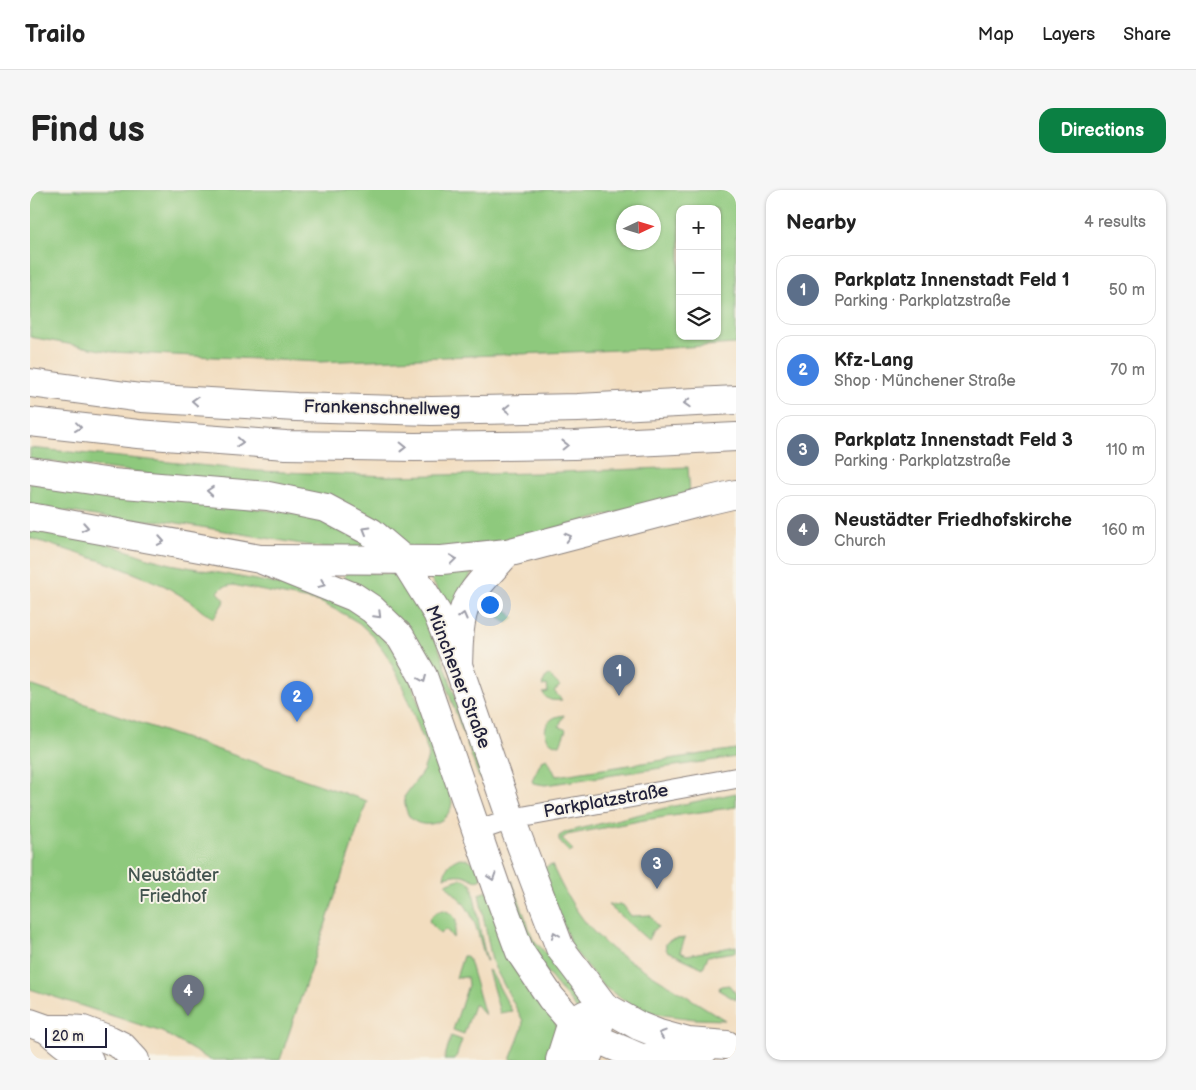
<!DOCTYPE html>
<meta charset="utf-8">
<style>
:root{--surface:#fff;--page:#f6f6f6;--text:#222;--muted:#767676;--line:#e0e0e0;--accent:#0b8043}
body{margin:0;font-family:"Balsamiq Sans",sans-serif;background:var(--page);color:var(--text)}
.controls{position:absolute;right:15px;top:15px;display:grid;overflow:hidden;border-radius:10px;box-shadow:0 1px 4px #0004}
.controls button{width:45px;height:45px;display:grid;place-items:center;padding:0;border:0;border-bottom:1px solid var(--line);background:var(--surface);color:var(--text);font:25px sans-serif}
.compass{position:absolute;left:586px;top:15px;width:45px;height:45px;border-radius:50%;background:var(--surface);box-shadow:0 1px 4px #0004;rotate:86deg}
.scale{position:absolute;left:15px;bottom:12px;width:62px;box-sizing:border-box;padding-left:5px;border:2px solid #22223b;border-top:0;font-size:14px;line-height:18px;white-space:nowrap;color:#22223b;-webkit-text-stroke:4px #f7f3e8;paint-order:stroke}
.you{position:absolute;left:459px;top:414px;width:18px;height:18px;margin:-12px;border:4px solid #fff;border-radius:50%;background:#1a73e8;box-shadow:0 0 0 8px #1a73e833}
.badge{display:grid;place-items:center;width:32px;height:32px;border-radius:50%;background:var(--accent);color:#fff;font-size:16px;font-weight:700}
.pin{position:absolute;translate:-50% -41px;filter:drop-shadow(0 1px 2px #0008)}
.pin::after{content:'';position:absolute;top:26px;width:18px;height:15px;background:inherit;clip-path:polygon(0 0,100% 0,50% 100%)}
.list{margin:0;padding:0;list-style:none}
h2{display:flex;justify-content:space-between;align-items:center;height:65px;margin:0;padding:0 20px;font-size:21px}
h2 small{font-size:16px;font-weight:400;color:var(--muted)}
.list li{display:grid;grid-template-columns:32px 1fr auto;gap:15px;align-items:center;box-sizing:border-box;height:70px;margin:0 10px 10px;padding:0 10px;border:1px solid var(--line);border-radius:15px}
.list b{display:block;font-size:19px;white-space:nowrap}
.list p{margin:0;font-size:16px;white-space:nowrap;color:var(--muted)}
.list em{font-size:16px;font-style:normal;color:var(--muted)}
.icon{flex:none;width:28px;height:28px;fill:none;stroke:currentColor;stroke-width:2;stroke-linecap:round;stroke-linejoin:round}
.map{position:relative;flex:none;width:706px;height:870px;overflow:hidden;border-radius:15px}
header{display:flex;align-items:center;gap:30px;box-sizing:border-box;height:70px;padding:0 25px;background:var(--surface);border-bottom:1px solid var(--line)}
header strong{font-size:24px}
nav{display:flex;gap:28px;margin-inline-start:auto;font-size:18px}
.intro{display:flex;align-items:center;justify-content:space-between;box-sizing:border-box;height:120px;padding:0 30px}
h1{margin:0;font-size:35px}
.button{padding:12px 22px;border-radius:15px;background:var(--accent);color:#fff;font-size:18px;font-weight:700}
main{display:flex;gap:30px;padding:0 30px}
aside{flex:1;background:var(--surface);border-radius:15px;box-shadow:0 1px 4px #0004}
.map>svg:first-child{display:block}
.green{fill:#8ec97d;stroke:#58765c;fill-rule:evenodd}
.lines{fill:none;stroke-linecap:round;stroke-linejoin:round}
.street-casing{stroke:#8a807d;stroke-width:22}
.secondary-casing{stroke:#8a807d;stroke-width:30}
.highway-casing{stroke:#8a807d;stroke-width:30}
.street{stroke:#fff;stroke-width:20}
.secondary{stroke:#fff;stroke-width:28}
.highway{stroke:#fff;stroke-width:28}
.oneway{stroke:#9c9ca7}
.labels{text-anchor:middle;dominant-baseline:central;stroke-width:4;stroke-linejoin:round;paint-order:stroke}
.street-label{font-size:18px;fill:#22223b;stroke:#f7f3e8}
.park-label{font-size:18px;fill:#42544f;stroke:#f7f3e8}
</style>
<header>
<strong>Trailo</strong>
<nav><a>Map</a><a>Layers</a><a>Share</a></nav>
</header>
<div class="intro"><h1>Find us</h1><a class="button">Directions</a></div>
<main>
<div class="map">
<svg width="706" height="870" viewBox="0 0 706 870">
<rect width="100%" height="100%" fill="#f7f3e8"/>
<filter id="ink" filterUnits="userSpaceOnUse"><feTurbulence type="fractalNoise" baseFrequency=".02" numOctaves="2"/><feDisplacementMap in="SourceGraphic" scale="10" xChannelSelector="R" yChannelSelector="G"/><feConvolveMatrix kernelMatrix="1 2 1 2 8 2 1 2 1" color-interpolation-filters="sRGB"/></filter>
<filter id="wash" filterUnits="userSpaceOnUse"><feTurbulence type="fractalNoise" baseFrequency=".0096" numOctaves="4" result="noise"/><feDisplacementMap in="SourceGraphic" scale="20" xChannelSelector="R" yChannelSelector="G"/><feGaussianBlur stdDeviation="1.12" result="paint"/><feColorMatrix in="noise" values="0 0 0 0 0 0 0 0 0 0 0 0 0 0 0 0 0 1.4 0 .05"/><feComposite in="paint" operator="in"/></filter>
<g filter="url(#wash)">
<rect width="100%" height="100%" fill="#f2ddbf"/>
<g class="green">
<path d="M0,0H706V154L640,158L289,172L82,162L0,147ZM650,19H687V146H650ZM594,22H624V52H594Z"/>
<path d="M0,258L228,281L359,286L506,283L658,277L660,304L488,348L441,355L379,362L362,345L138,286L0,269Z"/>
<path d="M0,293L279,325L335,352L337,357H289L136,331L83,329L0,315Z"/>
<path d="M0,338L70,351L118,368L141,374L279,400L333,425L365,461L381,491L422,611C422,615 421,619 419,622C412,636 388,639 379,626C375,620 375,613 374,607L393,581L399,564L370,490L356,464L343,446L329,433L314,424L290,412L203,395L193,397L188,402L195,410L184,428L173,422L160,411L135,396L84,375L0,348Z"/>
<path d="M442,381L424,427L398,384Z"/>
<path d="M318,382L369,384L405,446L453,589L450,588L449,587L414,490L400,466L377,437L316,390L314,385Z"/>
<path d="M467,410L484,428L477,433L466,425L462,418Z"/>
<path d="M519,485L530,496L524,501L532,510C523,511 517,511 513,503L518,502L517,495L512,496L515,488Z"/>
<path d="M0,495L337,611L250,870H180L132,842L0,799Z"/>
<path d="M534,525L529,536L536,540L530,555C515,554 510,538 522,529C526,526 530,526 534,525Z"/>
<path d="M706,559V567L515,595L503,593L502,590L512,570L517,568L526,586Z"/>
<path d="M706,603V617L614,630L537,645L532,649L543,660L539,662L529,651V646L536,642L635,618Z"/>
<path d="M430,668C444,668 447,677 452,689C444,694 441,686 432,685C426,684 420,686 414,687C416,677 421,671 430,668Z"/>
<path d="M522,675C537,709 557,741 587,763L695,830L665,829L617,823L597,812L573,796L543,759L511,679Z"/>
<path d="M430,689L436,690L442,694L451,745L457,771H456C450,753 447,731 435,715C429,707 421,702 416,694L426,690Z"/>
<path d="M482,691L503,749L543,793L549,803L550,814L548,821L506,769L476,693Z"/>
<path d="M457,701L525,832L527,838L522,870H480L492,839L493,831L465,778L462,771L449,704Z"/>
<path d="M578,715H593L601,726L620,725L628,737L623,740L618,750Z"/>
<path d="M414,720C430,727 427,734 423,748L416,739L410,744L399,731C402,724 407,721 414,720Z"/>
<path d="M655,748L650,762L657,765L706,756V762L678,766L673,778L637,761C631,748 647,749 655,748Z"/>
<path d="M433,766H436L438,767L455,825L446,815H444L434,844L423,840L438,795L437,787L426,788Z"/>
<path d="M458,780L461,782L482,821L470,823Z"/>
<path d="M699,795L706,804V810L690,801L689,798L691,796Z"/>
<path d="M421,846L432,850L425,870H414Z"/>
</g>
</g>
<g filter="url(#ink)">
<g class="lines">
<defs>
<path id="street" d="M446,641L481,629L706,588"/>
<g id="secondary">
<path d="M0,281L82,293L238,306L296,318L341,342L374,370L407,423L428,475L481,629L530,758L574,816L609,836L629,844L658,852L697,855"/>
<path d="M0,327L230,369L324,407L342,419L370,446L393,486L466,697L490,762L521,808L542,832L565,848L611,868L636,867L675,859"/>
<path d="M0,833L17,839H37L53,840L80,850L92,856L105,870"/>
<path d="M17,839C31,852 42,861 59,870"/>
<path d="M530,870L542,832L556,824"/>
<path d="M556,870L565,848L571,829"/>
</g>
<g id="highway">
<path d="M0,193L111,208L266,217L401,221L548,218L706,210"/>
<path d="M0,232L108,244L256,255L385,257L544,255L706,247"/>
<path d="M230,369L412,370L477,363L672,312L706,304"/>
<path d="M428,475C429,454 428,423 441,405C451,390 465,377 477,363"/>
</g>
</defs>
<use href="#street" class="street-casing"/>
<use href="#secondary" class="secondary-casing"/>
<use href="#highway" class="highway-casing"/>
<use href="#street" class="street"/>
<use href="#secondary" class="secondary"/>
<use href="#highway" class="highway"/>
</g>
<defs><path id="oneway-chevron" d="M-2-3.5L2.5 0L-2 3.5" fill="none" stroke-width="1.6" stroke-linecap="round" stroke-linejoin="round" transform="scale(1.25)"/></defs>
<g class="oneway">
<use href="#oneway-chevron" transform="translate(165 211) rotate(-177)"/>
<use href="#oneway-chevron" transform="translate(657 213) rotate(177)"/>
<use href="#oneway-chevron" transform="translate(477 219) rotate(179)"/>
<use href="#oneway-chevron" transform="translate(48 237) rotate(7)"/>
<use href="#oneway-chevron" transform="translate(210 252) rotate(4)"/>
<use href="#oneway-chevron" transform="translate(535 255) rotate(-1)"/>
<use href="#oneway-chevron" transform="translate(373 257) rotate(1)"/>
<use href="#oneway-chevron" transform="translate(180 301) rotate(-175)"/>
<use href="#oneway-chevron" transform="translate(55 337) rotate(10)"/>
<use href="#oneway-chevron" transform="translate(336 340) rotate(-150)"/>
<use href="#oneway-chevron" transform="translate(538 347) rotate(-15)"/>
<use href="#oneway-chevron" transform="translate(131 351) rotate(10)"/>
<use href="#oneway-chevron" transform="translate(423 369) rotate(-7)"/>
<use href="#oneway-chevron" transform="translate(292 394) rotate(22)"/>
<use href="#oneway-chevron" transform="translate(348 425) rotate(45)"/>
<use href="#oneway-chevron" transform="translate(433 426) rotate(-76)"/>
<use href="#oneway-chevron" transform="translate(393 489) rotate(67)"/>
<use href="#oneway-chevron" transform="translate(462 687) rotate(71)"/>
<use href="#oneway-chevron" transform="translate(525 745) rotate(-111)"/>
<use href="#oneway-chevron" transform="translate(632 844) rotate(-162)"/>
</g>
</g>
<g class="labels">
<g class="street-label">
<text transform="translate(352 218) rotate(1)">Frankenschnellweg</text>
<text transform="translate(428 487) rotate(69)">Münchener Straße</text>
<text transform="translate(576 611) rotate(-10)">Parkplatzstraße</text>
</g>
<g class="park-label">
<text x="143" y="685">Neustädter<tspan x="143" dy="21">Friedhof</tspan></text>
</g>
</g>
</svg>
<div class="controls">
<button>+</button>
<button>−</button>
<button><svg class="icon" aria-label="layers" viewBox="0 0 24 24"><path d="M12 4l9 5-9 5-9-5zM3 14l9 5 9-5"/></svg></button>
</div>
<svg class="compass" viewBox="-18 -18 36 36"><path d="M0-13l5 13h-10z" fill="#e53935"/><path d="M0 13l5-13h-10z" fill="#767676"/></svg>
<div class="scale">20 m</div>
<div class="you"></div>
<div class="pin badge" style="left:589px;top:506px;background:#5c6f8a">1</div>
<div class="pin badge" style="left:267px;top:532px;background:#3f7fe0">2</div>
<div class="pin badge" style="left:627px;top:699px;background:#5c6f8a">3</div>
<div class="pin badge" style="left:158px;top:826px;background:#6b7280">4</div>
</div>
<aside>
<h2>Nearby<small>4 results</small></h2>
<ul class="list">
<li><span class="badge" style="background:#5c6f8a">1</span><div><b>Parkplatz Innenstadt Feld 1</b><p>Parking · Parkplatzstraße</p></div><em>50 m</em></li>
<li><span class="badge" style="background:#3f7fe0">2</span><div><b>Kfz-Lang</b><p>Shop · Münchener Straße</p></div><em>70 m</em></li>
<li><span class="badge" style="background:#5c6f8a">3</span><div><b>Parkplatz Innenstadt Feld 3</b><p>Parking · Parkplatzstraße</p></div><em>110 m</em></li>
<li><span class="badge" style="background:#6b7280">4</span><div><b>Neustädter Friedhofskirche</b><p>Church</p></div><em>160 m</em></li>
</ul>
</aside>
</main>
